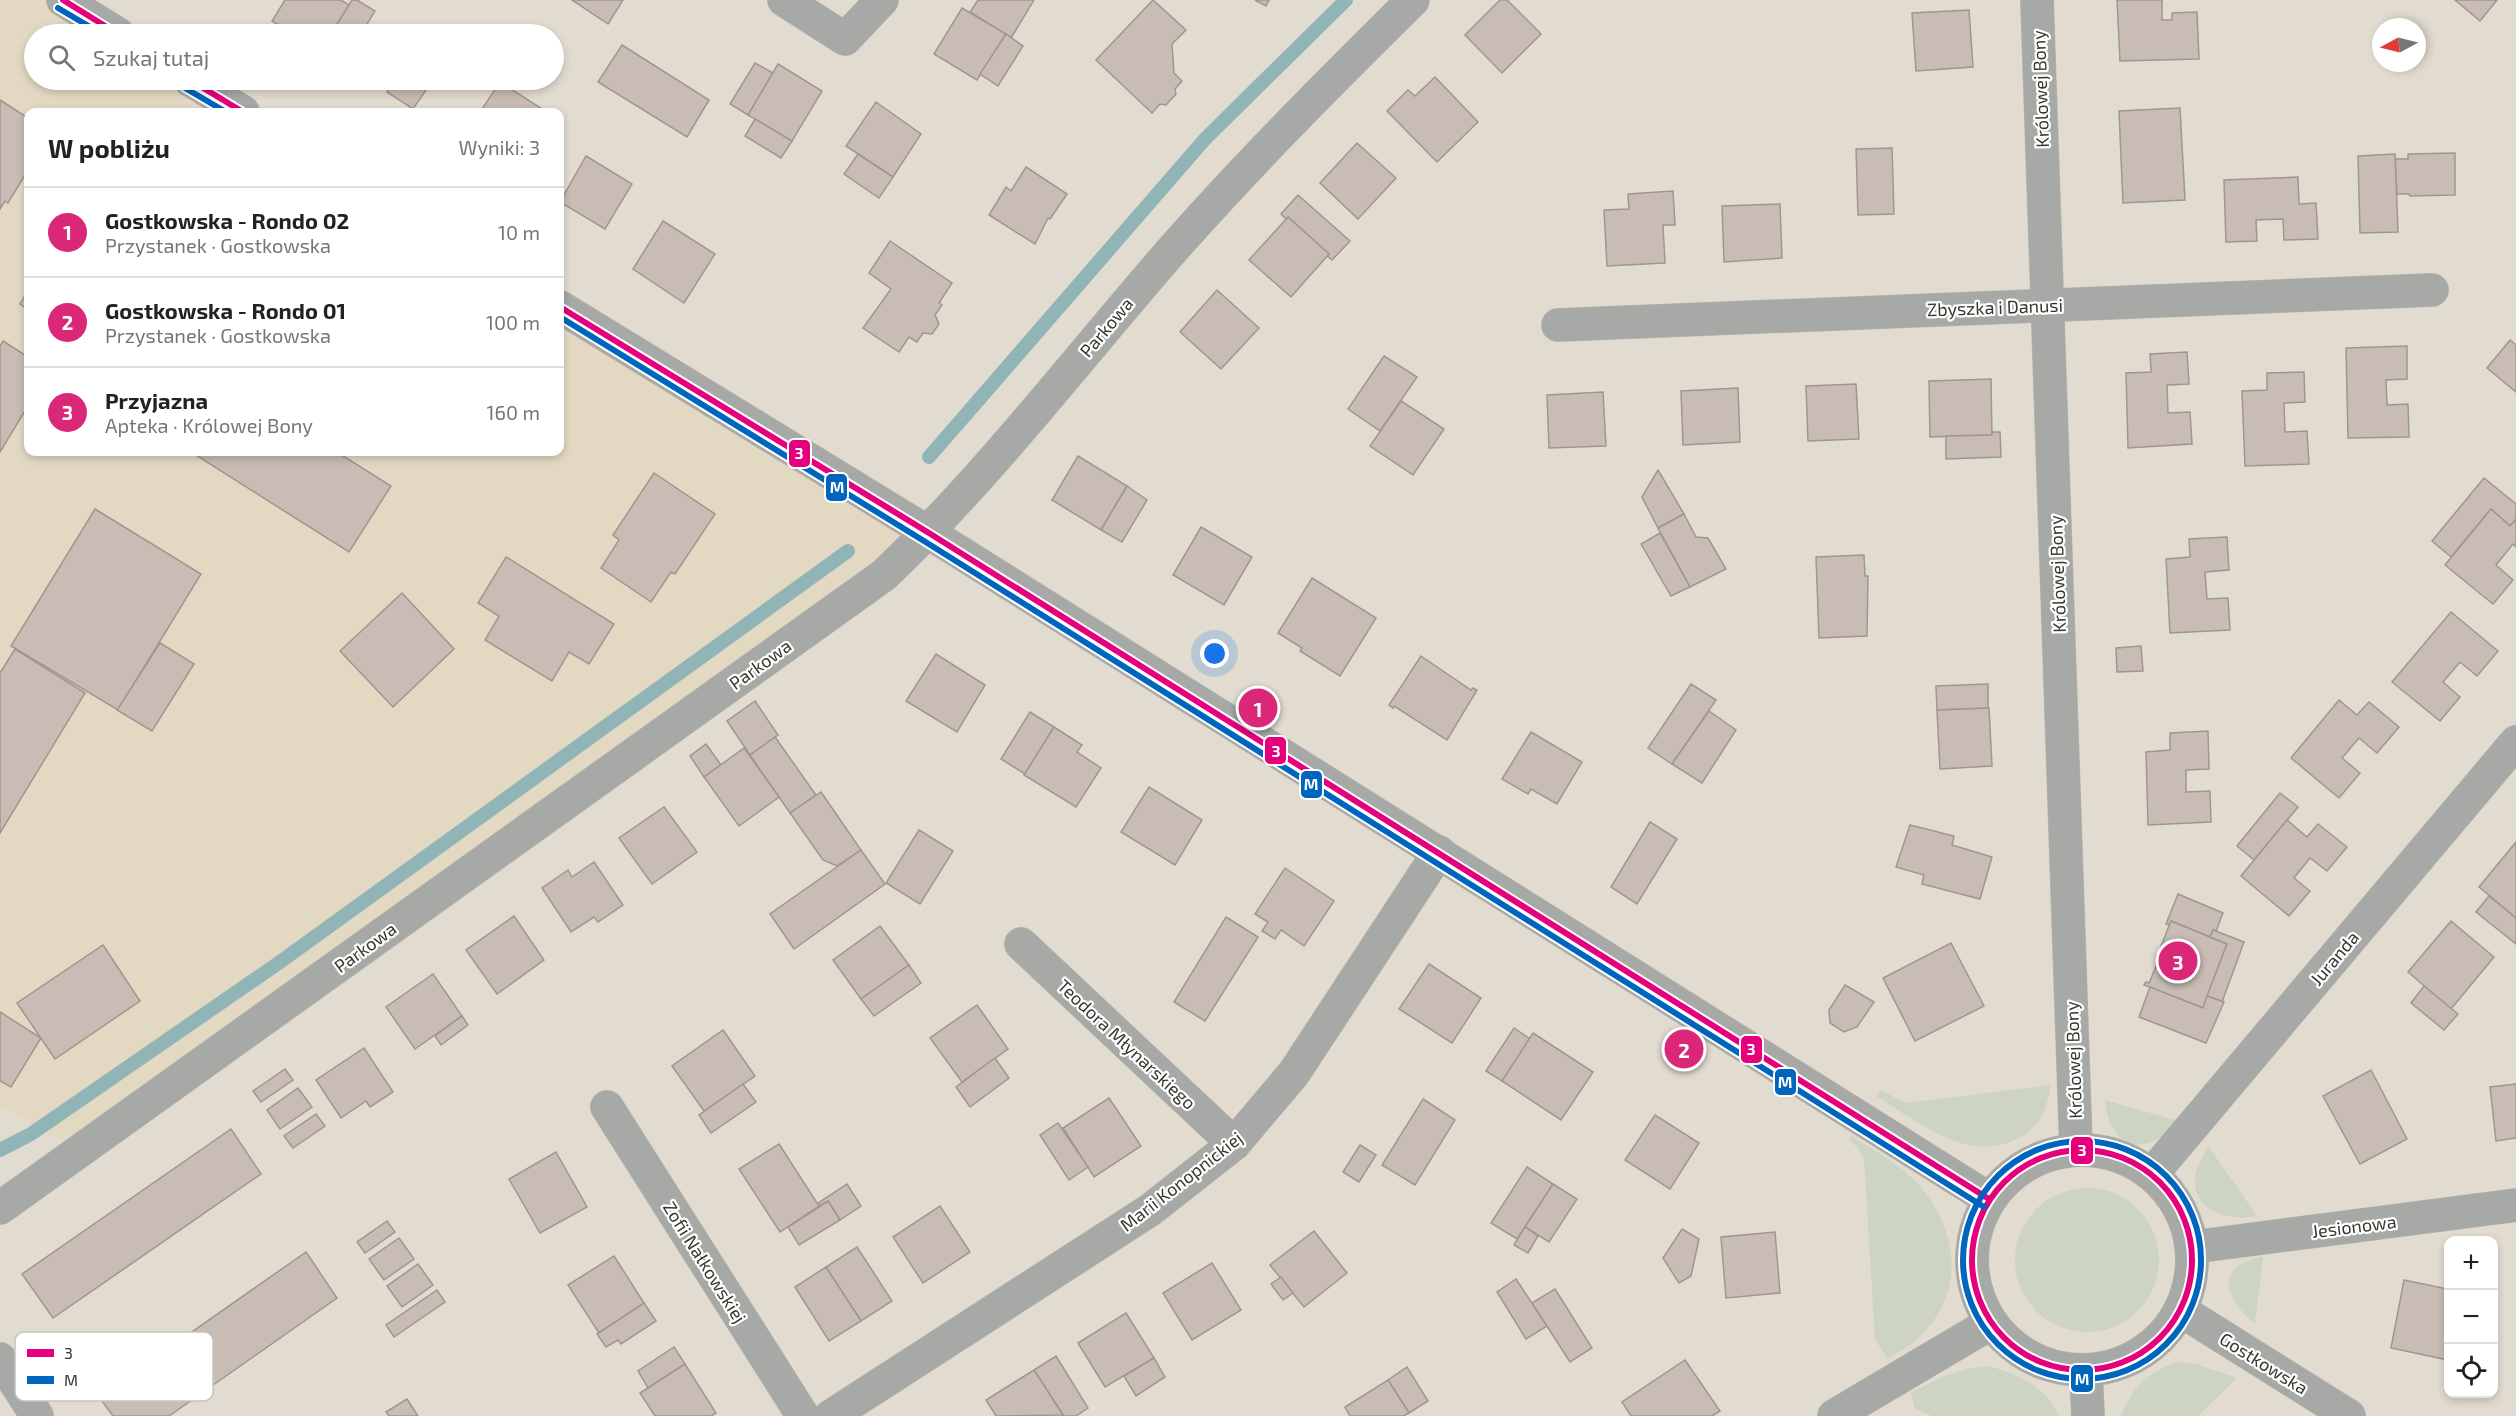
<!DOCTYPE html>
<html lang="pl">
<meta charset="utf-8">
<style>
:root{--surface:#fff;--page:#f2f2f2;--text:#222;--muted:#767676;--line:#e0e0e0;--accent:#db2777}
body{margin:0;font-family:"Exo 2",sans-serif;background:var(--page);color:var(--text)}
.controls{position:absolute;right:18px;bottom:18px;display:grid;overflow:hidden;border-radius:12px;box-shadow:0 3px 9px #0003}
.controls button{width:54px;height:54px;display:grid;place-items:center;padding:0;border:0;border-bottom:2px solid var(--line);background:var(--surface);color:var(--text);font:30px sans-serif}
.compass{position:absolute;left:2372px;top:18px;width:54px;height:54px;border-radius:50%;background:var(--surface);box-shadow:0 3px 9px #0003;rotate:263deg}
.you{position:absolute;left:1215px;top:654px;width:21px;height:21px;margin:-15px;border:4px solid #fff;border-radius:50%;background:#1a73e8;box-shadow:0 0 0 9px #1a73e833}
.badge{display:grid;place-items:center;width:39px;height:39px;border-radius:50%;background:var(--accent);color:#fff;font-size:20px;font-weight:700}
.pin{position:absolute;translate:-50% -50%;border:3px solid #fff;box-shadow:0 2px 6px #0006}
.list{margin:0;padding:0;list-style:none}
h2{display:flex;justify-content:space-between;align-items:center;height:78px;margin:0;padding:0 24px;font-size:26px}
h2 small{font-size:20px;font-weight:400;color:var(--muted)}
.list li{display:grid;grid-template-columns:39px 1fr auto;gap:18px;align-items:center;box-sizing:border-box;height:90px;padding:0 24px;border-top:2px solid var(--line)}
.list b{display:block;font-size:22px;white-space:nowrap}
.list p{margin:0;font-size:20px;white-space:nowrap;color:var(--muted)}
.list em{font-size:20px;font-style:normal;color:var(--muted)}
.icon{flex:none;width:33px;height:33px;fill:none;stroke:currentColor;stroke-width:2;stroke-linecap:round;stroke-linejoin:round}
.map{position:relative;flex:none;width:2516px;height:1416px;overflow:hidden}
.search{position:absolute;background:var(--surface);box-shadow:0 3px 9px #0003;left:24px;top:24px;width:540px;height:66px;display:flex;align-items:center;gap:15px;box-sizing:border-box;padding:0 21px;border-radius:33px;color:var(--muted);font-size:22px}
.panel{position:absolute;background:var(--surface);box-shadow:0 3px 9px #0003;left:24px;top:108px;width:540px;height:348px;border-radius:12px}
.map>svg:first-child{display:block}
.built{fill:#e3d9c3}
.green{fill:#cdd4c2}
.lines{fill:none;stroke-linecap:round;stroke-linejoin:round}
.stream{stroke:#91b5b7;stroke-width:14}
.building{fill:#c8bcb5;stroke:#9e9790;stroke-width:1.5}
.minor-casing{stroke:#bfbab1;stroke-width:34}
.minor{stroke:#a6a9a6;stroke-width:33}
.bus-1-casing{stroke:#fff;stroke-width:10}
.bus-2-casing{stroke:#fff;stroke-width:10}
.bus-1{stroke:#e5007d;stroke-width:6}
.bus-2{stroke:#0065bd;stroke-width:6}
.labels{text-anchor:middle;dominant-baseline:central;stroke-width:4.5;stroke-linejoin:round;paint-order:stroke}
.street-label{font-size:18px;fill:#3a362d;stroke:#fff}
.key{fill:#fff;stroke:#c4c3c0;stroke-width:1.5}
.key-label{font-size:16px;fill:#3a362d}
.line-badge{stroke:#fff;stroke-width:2}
.badge-label{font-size:16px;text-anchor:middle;font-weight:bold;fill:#fff}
</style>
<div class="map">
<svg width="2516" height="1416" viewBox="0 0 2516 1416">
<rect width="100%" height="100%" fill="#e2dcd0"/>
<path class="built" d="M0,0H63L118,34H34V80H190L243,112H28V452H560V307L929,533L80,1152L0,1106Z"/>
<g class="green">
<path d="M2051,1085C2049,1094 2047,1107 2042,1116C2038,1124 2027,1134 2019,1138C1969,1165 1918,1122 1876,1096L1881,1090L1905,1103Z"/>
<path d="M2105,1100L2178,1121C2161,1145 2125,1158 2110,1123C2107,1116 2106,1108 2105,1100Z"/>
<path d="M1851,1136C1877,1152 1905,1167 1924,1191C1961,1238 1963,1298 1917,1339C1909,1347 1897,1352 1887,1359L1875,1339L1864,1158L1858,1148L1849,1140Z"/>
<path d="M2209,1147L2257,1216C2207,1225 2175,1191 2209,1147Z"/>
<circle cx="2087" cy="1260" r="72"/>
<path d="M2263,1256L2255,1324C2223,1297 2214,1267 2263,1256Z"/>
<path d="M2176,1362L2196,1364L2237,1378L2198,1416H2121C2132,1387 2148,1373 2176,1362Z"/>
<path d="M1989,1366C2019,1375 2045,1385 2059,1416H1932L1915,1409L1911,1393C1936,1379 1959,1368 1989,1366Z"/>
</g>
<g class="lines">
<g class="stream">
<path d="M929,457L1205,139L1346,0"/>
<path d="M0,1150L31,1134L280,962L848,551"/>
</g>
</g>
<g class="building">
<path d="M285,0H341L349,5L331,34H294L272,21Z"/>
<path d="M352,0H357L375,11L361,34H331Z"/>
<path d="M572,0H623L608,24Z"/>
<path d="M978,0H1034L1011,38L970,12Z"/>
<path d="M1153,0L1186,30L1172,44L1174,73L1182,81L1175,89L1176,94L1166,105L1160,104L1152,113L1096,60Z"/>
<path d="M1255,0H1269L1266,6Z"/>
<path d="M1500,0H1507L1541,34L1502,73L1465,35Z"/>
<path d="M2117,0H2162V20H2172V13L2197,12L2199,59L2120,61Z"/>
<path d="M2455,0H2497L2480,21Z"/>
<path d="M962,8L1006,34L977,80L934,54Z"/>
<path d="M1969,10L1973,67L1916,71L1912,13Z"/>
<path d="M394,27L405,34H389Z"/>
<path d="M1006,34L1023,46L998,86L980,74Z"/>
<path d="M622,45L709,100L687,137L598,82Z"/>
<path d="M755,63L773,73L748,115L730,104Z"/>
<path d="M778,64L822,91L792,141L748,115Z"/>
<path d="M1435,77L1478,122L1437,162L1387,111L1408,90L1415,96Z"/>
<path d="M382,80H433L413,109L387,92L391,86Z"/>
<path d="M500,82L547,112H480Z"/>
<path d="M0,100L28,118V170L8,203L5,201L0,209Z"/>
<path d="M876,102L921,134L893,177L846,146Z"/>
<path d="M2180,108L2185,200L2123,203L2119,111Z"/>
<path d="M755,119L792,141L781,158L745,136Z"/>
<path d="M1357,143L1396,178L1358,219L1320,183Z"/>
<path d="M1892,148L1894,214L1858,215L1856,149Z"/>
<path d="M2455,153V195L2410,196L2409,194H2397L2395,159H2408V154Z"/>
<path d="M858,154L893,177L879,198L844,174Z"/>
<path d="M2395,154L2398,232L2360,233L2358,156Z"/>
<path d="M586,156L632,184L605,229L560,202Z"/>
<path d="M1026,167L1067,194L1050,219L1048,218L1035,244L989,215L1006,187L1011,191Z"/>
<path d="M2298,177L2299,204L2316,203L2318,239L2284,240L2283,219L2256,220L2257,241L2226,242L2224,180Z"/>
<path d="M1673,191L1675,225H1663L1665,263L1607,266L1604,210L1629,209L1628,194Z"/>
<path d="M1298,195L1350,241L1332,260L1327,256L1329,254L1288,217L1286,219L1281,214Z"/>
<path d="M1780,204L1782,258L1724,262L1722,206Z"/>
<path d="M1288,217L1329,254L1291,297L1249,260Z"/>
<path d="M663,221L715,254L684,303L633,269Z"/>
<path d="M890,241L952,283L939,303L942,305L935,315L939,324L932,334L923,333L917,342L909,337L899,352L863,328L891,289L869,273Z"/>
<path d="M28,290V310L20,304Z"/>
<path d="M1217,290L1259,328L1221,369L1180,332Z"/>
<path d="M2510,340L2516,345V392L2487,368Z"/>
<path d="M3,341L28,357V406L0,452V346Z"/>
<path d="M2407,346V379L2386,380L2387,405L2408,404L2409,437L2348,438L2346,348Z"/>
<path d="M2187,352L2189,384L2167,385L2168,413L2190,412L2192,444L2128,448L2126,373L2151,372L2150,354Z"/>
<path d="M1384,356L1417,377L1380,431L1348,409Z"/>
<path d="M2304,372L2305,402L2284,403L2285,432L2307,431L2309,464L2245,466L2242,391L2267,390V373Z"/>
<path d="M1991,379L1992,435L1930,437L1929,381Z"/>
<path d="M1856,384L1859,439L1808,441L1806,386Z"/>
<path d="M1738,388L1740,442L1683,445L1681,391Z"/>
<path d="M1603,392L1606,446L1549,448L1547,395Z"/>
<path d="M1401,401L1444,429L1413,475L1370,446Z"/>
<path d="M1992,432H2000L2001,457L1946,459V436L1992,435Z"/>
<path d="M191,452H337L391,486L349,552Z"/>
<path d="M1078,456L1127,486L1101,530L1052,500Z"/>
<path d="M1658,470L1684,514L1658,528L1642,497Z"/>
<path d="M654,473L715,514L675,574L671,572L651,602L601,568L619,540L613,535Z"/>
<path d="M2484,478L2516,504V519L2510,526L2491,509L2451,557L2432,541Z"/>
<path d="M1127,486L1147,500L1122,542L1101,530Z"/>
<path d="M95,509L201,574L118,710L11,646Z"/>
<path d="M2491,509L2510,526L2516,519V547L2513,544L2496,565L2513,580L2493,604L2445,565Z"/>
<path d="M1684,514L1696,537L1708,538L1726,569L1690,587L1658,528Z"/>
<path d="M1201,527L1252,557L1224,605L1173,575Z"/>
<path d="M1660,533L1690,587L1671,596L1641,544Z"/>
<path d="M2227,537L2229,570L2205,572L2207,599L2228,598L2230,630L2170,633L2166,559L2190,557L2189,539Z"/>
<path d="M1864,555L1865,576H1868L1867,636L1819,638L1816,557Z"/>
<path d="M506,557L614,624L589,664L569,652L552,681L485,640L499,616L478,603Z"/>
<path d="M1312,578L1376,618L1340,676L1300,651L1302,648L1278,633Z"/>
<path d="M402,593L454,649L393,707L340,651Z"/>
<path d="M2451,612L2498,651L2477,676L2460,662L2443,682L2460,697L2440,721L2392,682Z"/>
<path d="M160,643L194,664L152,731L117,710Z"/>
<path d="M2141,646L2143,671L2117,672L2116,648Z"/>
<path d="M15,649L85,693L0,833V673Z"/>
<path d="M936,654L985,685L957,732L906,701Z"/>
<path d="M1421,656L1471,690L1473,688L1477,690L1447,740L1394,706L1393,708L1389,705Z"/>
<path d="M1691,684L1716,700L1672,764L1648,748Z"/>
<path d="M1988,684V708L1937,710L1936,686Z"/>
<path d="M2339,700L2357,715L2369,702L2399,727L2377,753L2359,738L2342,758L2360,773L2339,798L2291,758Z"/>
<path d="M755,701L778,735L750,755L727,721Z"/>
<path d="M1989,708L1992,766L1940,769L1937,710Z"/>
<path d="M1709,711L1736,730L1702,783L1672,764Z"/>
<path d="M1030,712L1054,727L1025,774L1001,759Z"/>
<path d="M1054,727L1082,745L1077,752L1101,768L1076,807L1024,775Z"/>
<path d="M2208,731L2209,769L2186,770V792L2210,791L2211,822L2148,825L2146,752L2170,750V733Z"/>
<path d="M1531,732L1582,762L1557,804L1531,789L1528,794L1502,779Z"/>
<path d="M775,737L816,795L790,813L750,755Z"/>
<path d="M706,744L721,765L704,777L690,756Z"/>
<path d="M744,748L779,797L739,826L704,777Z"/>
<path d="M1149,787L1202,820L1175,865L1121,832Z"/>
<path d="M821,792L861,850L837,866L823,860L790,813Z"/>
<path d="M2280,793L2298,807L2254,860L2237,846Z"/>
<path d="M664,807L697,852L652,884L619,838Z"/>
<path d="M2287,820L2307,837L2318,824L2347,847L2327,871L2310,858L2294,878L2310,891L2289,916L2241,876Z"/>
<path d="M1650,822L1677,839L1637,904L1611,887Z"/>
<path d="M1910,825L1954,836L1952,845L1992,857L1980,899L1922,884L1924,875L1896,867Z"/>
<path d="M919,830L953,851L920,904L886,883Z"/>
<path d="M2516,842V918L2479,887Z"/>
<path d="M861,850L885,884L794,949L770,914Z"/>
<path d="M594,862L623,905L598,922L594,917L571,932L542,888L568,870L572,877Z"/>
<path d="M1285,868L1334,901L1304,946L1281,930L1275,939L1262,931L1268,922L1255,914Z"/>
<path d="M2178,894L2223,913L2216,931L2213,930L2210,937L2171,921L2169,925L2166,924Z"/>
<path d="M2489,896L2516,918V944L2476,912Z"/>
<path d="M514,916L544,960L497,994L466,950Z"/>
<path d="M1226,917L1258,937L1205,1021L1174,1002Z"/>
<path d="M2171,921L2227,944L2203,1008L2144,985L2146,982L2149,983L2160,957L2157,956Z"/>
<path d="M2451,921L2494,957L2451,1009L2408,972Z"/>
<path d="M880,926L909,965L861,999L833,960Z"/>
<path d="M2213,930L2244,942L2222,1002L2207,996L2227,944L2210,937Z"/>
<path d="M1951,943L1984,1006L1915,1041L1883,978Z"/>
<path d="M103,945L140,1001L55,1059L17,1003Z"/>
<path d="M1429,964L1481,998L1452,1043L1399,1009Z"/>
<path d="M909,965L921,983L874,1016L861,999Z"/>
<path d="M433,974L462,1016L415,1049L386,1007Z"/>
<path d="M1845,985L1874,1002L1857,1027L1844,1032L1830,1023L1829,1010Z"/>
<path d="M2424,986L2458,1014L2444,1030L2411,1003Z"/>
<path d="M2150,987L2203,1008L2207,996L2224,1002L2206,1043L2139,1017Z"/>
<path d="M977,1005L1008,1049L962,1082L930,1038Z"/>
<path d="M0,1012L41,1038L11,1087L0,1081Z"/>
<path d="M462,1016L468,1025L441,1045L435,1036Z"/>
<path d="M1514,1028L1530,1039L1502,1081L1486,1071Z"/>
<path d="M723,1030L755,1076L704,1111L672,1066Z"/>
<path d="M1533,1033L1593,1072L1561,1120L1502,1081Z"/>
<path d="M364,1048L393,1092L370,1107L366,1101L341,1118L316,1080Z"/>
<path d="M995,1058L1009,1078L970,1107L956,1087Z"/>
<path d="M285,1069L293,1080L261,1102L253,1091Z"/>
<path d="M2371,1070L2407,1139L2360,1164L2323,1096Z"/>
<path d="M743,1084L756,1102L711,1133L699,1115Z"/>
<path d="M2516,1084V1138L2496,1141L2490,1087Z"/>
<path d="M298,1088L312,1107L280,1129L267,1110Z"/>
<path d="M1109,1098L1141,1146L1094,1177L1063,1128Z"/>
<path d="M1423,1099L1455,1120L1415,1185L1382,1165Z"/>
<path d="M316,1114L325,1126L293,1148L284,1136Z"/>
<path d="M1655,1115L1699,1143L1670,1189L1625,1160Z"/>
<path d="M1058,1123L1088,1167L1069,1180L1040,1135Z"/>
<path d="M231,1129L261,1174L53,1318L22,1274Z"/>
<path d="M779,1144L819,1206L780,1232L739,1169Z"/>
<path d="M1360,1145L1376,1155L1359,1182L1343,1172Z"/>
<path d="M556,1152L587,1207L540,1233L509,1179Z"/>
<path d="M1527,1167L1553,1184L1517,1239L1491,1223Z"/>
<path d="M847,1184L861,1206L840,1220L828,1201L819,1206L818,1203Z"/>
<path d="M1553,1184L1577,1199L1549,1242L1525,1227Z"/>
<path d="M828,1201L840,1220L799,1245L788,1227Z"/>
<path d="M940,1206L970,1252L923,1283L893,1237Z"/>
<path d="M387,1221L395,1232L365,1253L357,1242Z"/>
<path d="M1525,1227L1538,1236L1528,1253L1514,1245Z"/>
<path d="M1682,1229L1699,1239L1691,1276L1679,1283L1663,1258Z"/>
<path d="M1314,1231L1347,1273L1304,1307L1270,1265Z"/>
<path d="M1775,1232L1780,1293L1726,1298L1721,1237Z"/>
<path d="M399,1238L414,1259L384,1280L369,1259Z"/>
<path d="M857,1247L892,1301L861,1321L826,1267Z"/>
<path d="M306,1252L337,1298L169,1416H113L99,1397Z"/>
<path d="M614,1256L644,1303L599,1333L568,1285Z"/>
<path d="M1212,1263L1241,1310L1192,1340L1163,1293Z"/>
<path d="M418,1264L433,1285L402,1307L387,1286Z"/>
<path d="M826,1267L861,1321L829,1341L795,1287Z"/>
<path d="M1281,1277L1293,1293L1283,1300L1271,1284Z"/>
<path d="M1516,1279L1547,1326L1526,1339L1497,1292Z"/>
<path d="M2404,1280L2448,1289V1360L2391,1348Z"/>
<path d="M1555,1289L1592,1348L1570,1362L1532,1303Z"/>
<path d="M437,1290L445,1302L394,1337L386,1325Z"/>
<path d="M644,1303L656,1321L621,1344L618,1340L606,1347L597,1334Z"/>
<path d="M1126,1313L1154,1358L1105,1387L1078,1343Z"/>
<path d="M674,1347L685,1364L648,1388L638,1371Z"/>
<path d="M1056,1356L1088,1408L1076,1416H1061L1063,1415L1034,1370Z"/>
<path d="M1154,1358L1165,1377L1136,1396L1124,1376Z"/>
<path d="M1685,1360L1720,1411L1712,1416H1631L1622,1402Z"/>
<path d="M685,1364L716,1413L711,1416H655L640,1393Z"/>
<path d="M1407,1367L1428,1401L1409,1413L1388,1380Z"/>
<path d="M1034,1370L1063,1415L996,1416L986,1400Z"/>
<path d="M1388,1380L1409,1413L1403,1416H1350L1345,1407Z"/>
<path d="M407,1399L418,1416H389L386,1412Z"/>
</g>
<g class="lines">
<defs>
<g id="minor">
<path d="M63,0L118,34"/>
<path d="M784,0L845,39L882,0"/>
<path d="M2037,0L2076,1149"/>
<path d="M190,80L243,112"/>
<path d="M560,307L929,533L1989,1199"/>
<path d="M1558,325L2432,290"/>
<path d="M1021,944L1234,1144"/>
<path d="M607,1107L803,1416"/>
<circle cx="2082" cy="1260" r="110"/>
<path d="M2152,1174L2516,742"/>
<path d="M0,1208L884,575C987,477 1074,363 1167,256C1245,167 1329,83 1413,0"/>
<path d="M2193,1247L2516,1205"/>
<path d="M2180,1310L2349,1416"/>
<path d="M0,1359L37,1416"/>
<path d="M2086,1371L2088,1416"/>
<path d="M831,1416L1150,1210L1234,1144L1294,1073L1439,852"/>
<path d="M1834,1416L1991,1323"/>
</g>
</defs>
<use href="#minor" class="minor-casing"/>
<use href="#minor" class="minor"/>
<defs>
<g id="bus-1">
<path d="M63,0L118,34"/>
<path d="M190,80L243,112"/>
<path d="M560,307L929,533L1989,1199"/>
<circle cx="2082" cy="1260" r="110"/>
</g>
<g id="bus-2">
<path d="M58,8L102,34"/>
<path d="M185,88L226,112"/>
<path d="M560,317L924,541L1984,1207"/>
<circle cx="2082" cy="1260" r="119"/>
</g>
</defs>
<use href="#bus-1" class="bus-1-casing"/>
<use href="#bus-2" class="bus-2-casing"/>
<use href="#bus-1" class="bus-1"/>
<use href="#bus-2" class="bus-2"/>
</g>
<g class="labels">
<g class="street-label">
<text transform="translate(2040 89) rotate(-92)">Królowej Bony</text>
<text transform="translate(1995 307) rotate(-2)">Zbyszka i Danusi</text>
<text transform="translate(1106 327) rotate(-50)">Parkowa</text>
<text transform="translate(2057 574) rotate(-92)">Królowej Bony</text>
<text transform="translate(760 664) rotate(-36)">Parkowa</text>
<text transform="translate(365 947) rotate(-36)">Parkowa</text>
<text transform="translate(2334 958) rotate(-50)">Juranda</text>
<text transform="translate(1127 1044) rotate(43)">Teodora Młynarskiego</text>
<text transform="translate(2073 1060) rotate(-92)">Królowej Bony</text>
<text transform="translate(1181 1181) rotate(-38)">Marii Konopnickiej</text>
<text transform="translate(2354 1226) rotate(-7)">Jesionowa</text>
<text transform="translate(705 1262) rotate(58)">Zofii Nałkowskiej</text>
<text transform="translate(2264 1363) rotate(32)">Gostkowska</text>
</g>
</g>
<rect x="15" y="1332" width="198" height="69" rx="9" class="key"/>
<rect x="27" y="1349" width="27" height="8" fill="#e5007d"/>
<rect x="27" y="1376" width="27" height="8" fill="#0065bd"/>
<g class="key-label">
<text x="64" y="1359">3</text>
<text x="64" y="1386">M</text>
</g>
<g class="line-badge">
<rect x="788" y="439" width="23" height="29" rx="6" fill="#e5007d"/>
<rect x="825" y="473" width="23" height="29" rx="6" fill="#0065bd"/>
<rect x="1264" y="736" width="23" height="29" rx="6" fill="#e5007d"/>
<rect x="1300" y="770" width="23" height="29" rx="6" fill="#0065bd"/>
<rect x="1740" y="1035" width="23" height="29" rx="6" fill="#e5007d"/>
<rect x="1774" y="1068" width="23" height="28" rx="6" fill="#0065bd"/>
<rect x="2070" y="1136" width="24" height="29" rx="6" fill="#e5007d"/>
<rect x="2070" y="1364" width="24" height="29" rx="6" fill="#0065bd"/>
</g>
<g class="badge-label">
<text x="799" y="459">3</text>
<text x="837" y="493">M</text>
<text x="1276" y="757">3</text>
<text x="1311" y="790">M</text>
<text x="1751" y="1055">3</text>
<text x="1785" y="1088">M</text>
<text x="2082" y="1156">3</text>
<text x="2082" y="1385">M</text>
</g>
</svg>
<div class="controls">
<button>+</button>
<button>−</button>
<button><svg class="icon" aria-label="locate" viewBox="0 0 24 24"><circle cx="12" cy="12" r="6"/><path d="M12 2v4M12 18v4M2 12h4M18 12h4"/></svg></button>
</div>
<svg class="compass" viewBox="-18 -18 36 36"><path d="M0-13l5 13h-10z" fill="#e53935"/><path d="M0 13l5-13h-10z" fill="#767676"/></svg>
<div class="you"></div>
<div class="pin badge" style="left:1258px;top:708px">1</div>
<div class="pin badge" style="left:1684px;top:1049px">2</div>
<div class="pin badge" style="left:2178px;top:961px">3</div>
<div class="search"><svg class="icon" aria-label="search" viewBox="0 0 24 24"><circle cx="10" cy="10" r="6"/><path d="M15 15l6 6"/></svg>Szukaj tutaj</div>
<section class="panel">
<h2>W pobliżu<small>Wyniki: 3</small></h2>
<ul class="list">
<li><span class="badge">1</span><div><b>Gostkowska - Rondo 02</b><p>Przystanek · Gostkowska</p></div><em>10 m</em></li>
<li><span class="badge">2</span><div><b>Gostkowska - Rondo 01</b><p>Przystanek · Gostkowska</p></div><em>100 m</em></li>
<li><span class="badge">3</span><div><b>Przyjazna</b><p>Apteka · Królowej Bony</p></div><em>160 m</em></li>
</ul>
</section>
</div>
